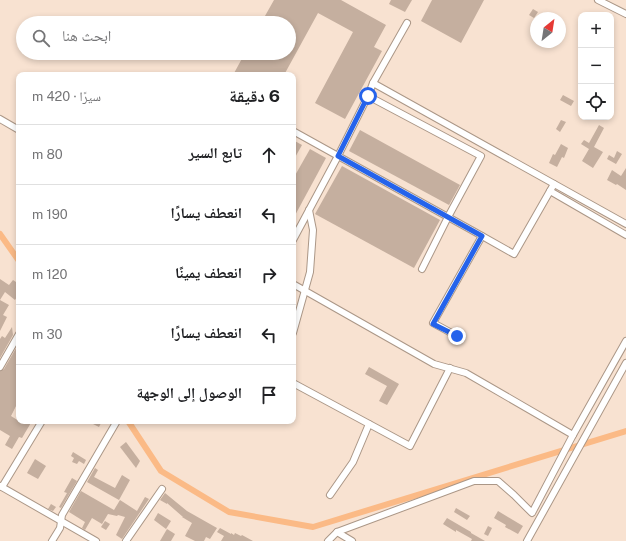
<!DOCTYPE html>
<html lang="ar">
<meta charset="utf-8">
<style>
:root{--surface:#fff;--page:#f2f2f2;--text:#202124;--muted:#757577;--line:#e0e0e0}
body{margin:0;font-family:"Public Sans","Noto Naskh Arabic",sans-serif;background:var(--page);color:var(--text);direction:rtl}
.controls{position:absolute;right:12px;top:12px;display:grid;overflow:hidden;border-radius:8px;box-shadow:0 2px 6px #0003}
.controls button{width:36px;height:36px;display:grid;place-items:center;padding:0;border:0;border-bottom:1px solid var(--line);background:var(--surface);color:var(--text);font:20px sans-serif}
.compass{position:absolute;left:530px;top:12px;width:36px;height:36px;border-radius:50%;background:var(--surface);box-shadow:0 2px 6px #0003;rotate:30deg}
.stop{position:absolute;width:12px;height:12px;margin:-9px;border:3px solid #2563eb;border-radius:50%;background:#fff}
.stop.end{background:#2563eb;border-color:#fff;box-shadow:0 1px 4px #0008}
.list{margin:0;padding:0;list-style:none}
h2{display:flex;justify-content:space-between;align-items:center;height:52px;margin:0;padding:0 16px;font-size:17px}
h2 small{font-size:13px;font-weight:400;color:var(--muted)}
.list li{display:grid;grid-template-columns:26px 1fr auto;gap:12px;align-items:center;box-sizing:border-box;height:60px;padding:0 16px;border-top:1px solid var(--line)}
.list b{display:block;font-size:15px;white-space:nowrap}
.list em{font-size:13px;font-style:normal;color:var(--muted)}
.icon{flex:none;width:22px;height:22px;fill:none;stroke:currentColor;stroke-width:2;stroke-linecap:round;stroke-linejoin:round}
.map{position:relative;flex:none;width:626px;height:541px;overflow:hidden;direction:ltr}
.search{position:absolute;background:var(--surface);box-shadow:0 2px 6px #0003;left:16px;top:16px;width:280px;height:44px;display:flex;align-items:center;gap:10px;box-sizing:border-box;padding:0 14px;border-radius:22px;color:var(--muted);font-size:15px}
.panel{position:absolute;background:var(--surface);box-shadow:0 2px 6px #0003;left:16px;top:72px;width:280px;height:352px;border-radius:8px;direction:rtl}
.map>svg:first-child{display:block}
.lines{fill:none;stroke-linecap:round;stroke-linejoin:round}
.canal{stroke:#fbba86;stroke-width:6}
.building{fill:#c5af9f}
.minor-casing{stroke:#ab9787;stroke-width:8}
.minor{stroke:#fff;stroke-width:6}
.route{stroke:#2563eb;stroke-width:5}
</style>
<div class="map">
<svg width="626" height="541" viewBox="0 0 626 541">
<rect width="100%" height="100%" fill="#f8e2d1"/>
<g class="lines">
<g class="canal">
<path d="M0,234L19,261"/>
<path d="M128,421L161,471L229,512L313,527L626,431"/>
</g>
</g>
<g class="building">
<path d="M274,0H341L386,25L374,47L382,51L345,119L315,103L353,32L318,13L284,75H233L245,53H289V23H261Z"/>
<path d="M391,0H412L405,12L389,4Z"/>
<path d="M432,0H484L461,43L421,21Z"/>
<path d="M533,9L538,12L534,18L529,15Z"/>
<path d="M563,95L574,101L571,106L560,100Z"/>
<path d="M561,120L566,122L560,132L556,129Z"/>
<path d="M599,125L604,128L594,147L603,152L593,168L582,161L589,149L581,144L584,140L589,143Z"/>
<path d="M360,130L460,185L449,205L349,151Z"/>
<path d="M293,140L302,145L293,161Z"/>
<path d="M561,144L568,148L564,158L562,157L557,167L549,163L553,154L555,155Z"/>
<path d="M310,149L326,158L293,219V179Z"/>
<path d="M617,151L622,154L616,164L607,159L609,155L614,158Z"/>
<path d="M342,166L440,220L414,268L315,214Z"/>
<path d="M626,168V190L617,184L616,185L607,180L612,170L621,176Z"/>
<path d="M0,279L9,285L13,280L19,284V286L16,290L19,292V294L15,300L5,292L0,300Z"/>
<path d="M0,300L9,305L3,315L7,317L0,331Z"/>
<path d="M12,327L13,335L0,358V339L2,336L5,338Z"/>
<path d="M19,343V368L17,371L19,372V405L17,404L11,416L22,423L23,421H32L22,438L19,437L12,449L5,445L10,436L0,430V371L4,369Z"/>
<path d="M369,367L399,384L387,405L379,401L387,386L365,374Z"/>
<path d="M87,421H97L101,423L99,427Z"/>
<path d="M126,442L140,461L136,468L120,447Z"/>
<path d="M73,452L86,460L84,464L79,461L77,464L72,462L74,458L71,456Z"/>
<path d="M35,459L46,466L38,479L27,473Z"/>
<path d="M95,468L98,470L94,477L115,488L122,475L130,480L119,500L87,482Z"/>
<path d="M72,478L77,481L61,508L59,507L67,493L64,492Z"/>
<path d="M81,491L114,510L120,500L137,511L145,497L149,499L122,539L116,535L125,517L118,515L117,516L108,514L102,524L92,518L85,530L82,528L85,522L69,512Z"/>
<path d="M165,493L187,511L217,528L210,539L206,537L204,541H195L185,536L192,523L182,517H183L167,503V504L160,500Z"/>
<path d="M51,504L56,507L53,511L48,509Z"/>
<path d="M456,508L470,516L467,520L454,512Z"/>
<path d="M498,511L523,526L518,534L505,527L506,525L494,518Z"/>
<path d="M158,513L171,521L166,529L154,520Z"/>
<path d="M447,518L471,532V533L485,541H471L472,539L456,530V532L443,524Z"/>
<path d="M105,521L110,524L106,530L101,527Z"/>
<path d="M488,526L492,528L488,536L484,534Z"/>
<path d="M220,528L231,534V533L234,535L235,533L241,536L242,535L253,541H221L224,536L217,532Z"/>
<path d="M167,529L175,534L171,541H160Z"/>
</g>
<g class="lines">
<defs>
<g id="minor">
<path d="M598,0L626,14"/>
<path d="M373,83L626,224"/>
<path d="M368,96L481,156L448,217L422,269"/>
<path d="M0,119L19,130"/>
<path d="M293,131L475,232L514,254L554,184"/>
<path d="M550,191L626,235"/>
<path d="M293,240L338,156L368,96L373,83L407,23"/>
<path d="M293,284L434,364L466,373L573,435"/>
<path d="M293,333L310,272L313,230L309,210"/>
<path d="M457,336L433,323L482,236"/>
<path d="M0,367L19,334"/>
<path d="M293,383L410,446L450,368"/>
<path d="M0,486L96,541"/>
<path d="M2,487L42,421"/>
<path d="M330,495L353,462L369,424"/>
<path d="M337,532L352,541"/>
<path d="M52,541L60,528L62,515L117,421"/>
<path d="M126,541L162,489"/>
<path d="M328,541L337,532L474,481H498L514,495L532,513L573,435L626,341"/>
<path d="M527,541L626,363"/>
</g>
</defs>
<use href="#minor" class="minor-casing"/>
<use href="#minor" class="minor"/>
</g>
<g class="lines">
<path class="route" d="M368,96L338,156L482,236L433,324L457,336"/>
</g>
</svg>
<div class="controls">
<button>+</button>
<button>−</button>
<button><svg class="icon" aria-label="locate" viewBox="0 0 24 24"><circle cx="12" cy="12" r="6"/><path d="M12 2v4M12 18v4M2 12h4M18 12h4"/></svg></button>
</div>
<svg class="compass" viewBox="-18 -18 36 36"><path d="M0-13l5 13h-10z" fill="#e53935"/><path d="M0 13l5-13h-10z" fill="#757577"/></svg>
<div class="stop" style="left:368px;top:96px"></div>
<div class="stop end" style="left:457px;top:336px"></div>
<div class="search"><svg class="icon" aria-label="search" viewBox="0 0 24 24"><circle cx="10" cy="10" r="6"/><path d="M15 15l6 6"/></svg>ابحث هنا</div>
<section class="panel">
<h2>6 دقيقة<small>سيرًا · 420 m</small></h2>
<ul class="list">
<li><svg class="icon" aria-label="ahead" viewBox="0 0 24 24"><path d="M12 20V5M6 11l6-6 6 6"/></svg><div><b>تابع السير</b></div><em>80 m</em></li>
<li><svg class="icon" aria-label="left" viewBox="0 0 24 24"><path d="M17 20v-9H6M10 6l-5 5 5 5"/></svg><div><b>انعطف يسارًا</b></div><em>190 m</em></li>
<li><svg class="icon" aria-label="right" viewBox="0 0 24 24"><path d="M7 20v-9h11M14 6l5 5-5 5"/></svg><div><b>انعطف يمينًا</b></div><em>120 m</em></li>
<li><svg class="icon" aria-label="left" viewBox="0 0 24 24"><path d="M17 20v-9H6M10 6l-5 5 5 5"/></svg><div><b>انعطف يسارًا</b></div><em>30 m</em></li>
<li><svg class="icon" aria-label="arrive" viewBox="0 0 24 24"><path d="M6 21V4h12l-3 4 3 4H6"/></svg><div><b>الوصول إلى الوجهة</b></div></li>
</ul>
</section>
</div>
